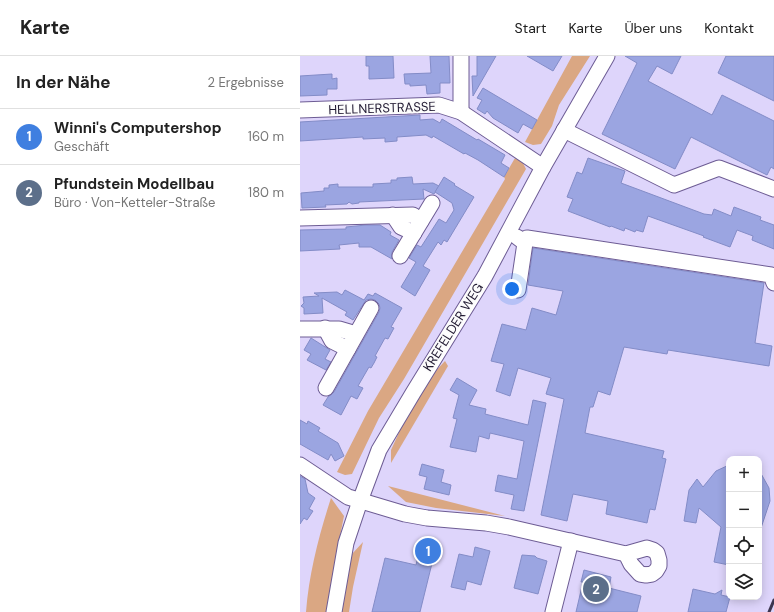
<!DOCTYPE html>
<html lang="de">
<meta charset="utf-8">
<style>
:root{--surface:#fff;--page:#f6f6f6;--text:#222;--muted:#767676;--line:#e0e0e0;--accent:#586303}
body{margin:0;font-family:"DM Sans",sans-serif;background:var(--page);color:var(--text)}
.controls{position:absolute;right:12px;bottom:12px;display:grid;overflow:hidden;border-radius:8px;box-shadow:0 2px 10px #0003}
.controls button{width:36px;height:36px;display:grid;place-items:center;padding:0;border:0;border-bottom:1px solid var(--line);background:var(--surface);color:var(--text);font:20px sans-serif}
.you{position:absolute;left:212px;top:233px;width:14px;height:14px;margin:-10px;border:3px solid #fff;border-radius:50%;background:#1a73e8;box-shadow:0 0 0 6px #1a73e833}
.badge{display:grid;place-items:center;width:26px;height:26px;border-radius:50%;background:var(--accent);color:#fff;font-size:13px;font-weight:700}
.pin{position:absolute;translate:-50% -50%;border:2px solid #fff;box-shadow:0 1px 4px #0006}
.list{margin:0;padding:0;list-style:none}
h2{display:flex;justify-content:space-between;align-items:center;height:52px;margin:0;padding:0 16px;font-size:17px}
h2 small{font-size:13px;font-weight:400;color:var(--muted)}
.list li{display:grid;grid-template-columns:26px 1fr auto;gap:12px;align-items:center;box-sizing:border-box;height:56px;padding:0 16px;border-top:1px solid var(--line)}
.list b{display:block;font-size:15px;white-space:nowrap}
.list p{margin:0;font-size:13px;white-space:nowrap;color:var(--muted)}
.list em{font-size:13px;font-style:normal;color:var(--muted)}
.icon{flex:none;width:22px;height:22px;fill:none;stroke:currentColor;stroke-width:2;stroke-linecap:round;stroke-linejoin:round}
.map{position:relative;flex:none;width:474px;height:556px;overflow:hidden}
header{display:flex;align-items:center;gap:24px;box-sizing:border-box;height:56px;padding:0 20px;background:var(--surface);border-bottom:1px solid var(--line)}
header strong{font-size:19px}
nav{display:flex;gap:22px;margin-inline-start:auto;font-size:14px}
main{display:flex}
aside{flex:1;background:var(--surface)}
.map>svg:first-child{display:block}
.green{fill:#daa783}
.building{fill:#9ba5e1;stroke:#838cc7}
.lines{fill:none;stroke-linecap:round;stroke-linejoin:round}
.minor-casing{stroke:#6d5c94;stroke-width:17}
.minor{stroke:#fff;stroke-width:15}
.rail{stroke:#3c354f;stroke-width:3}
.labels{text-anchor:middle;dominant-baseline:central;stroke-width:3.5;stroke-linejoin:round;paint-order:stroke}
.street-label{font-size:13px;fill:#221b33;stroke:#fcfcfc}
</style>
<header>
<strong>Karte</strong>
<nav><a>Start</a><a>Karte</a><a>Über uns</a><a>Kontakt</a></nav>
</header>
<main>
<aside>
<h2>In der Nähe<small>2 Ergebnisse</small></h2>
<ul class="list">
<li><span class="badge" style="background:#3f7fe0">1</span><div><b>Winni's Computershop</b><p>Geschäft</p></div><em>160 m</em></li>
<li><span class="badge" style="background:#5c6f8a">2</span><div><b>Pfundstein Modellbau</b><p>Büro · Von-Ketteler-Straße</p></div><em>180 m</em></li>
</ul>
</aside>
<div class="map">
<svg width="474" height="556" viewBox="0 0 474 556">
<rect width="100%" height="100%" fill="#ded5fb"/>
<g class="green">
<path d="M272,0H290L259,49L252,70L241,88L233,89L225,86Z"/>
<path d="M215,102L223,107L226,113L104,323L79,362L52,418L45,419L37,416L68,355L205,123L204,121Z"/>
<path d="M145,305L148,310L91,407V394L107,359L128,323Z"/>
<path d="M88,430L205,460L136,452L106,446Z"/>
<path d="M31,442L44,460L36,500L28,556H6C9,517 19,479 31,442Z"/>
<path d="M63,486L53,531L49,556H41L52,498Z"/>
</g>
<g class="building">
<path d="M66,0H93L94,22L69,23V10H66Z"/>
<path d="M130,0H149L150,27H140V37L127,38L126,29L110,30V28H105L104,18L131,17Z"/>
<path d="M177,0H196L173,40L172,20H177Z"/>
<path d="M227,0H262L253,15Z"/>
<path d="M325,0H381L372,18L357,10L348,25L412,59L422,39L474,65V113L471,111L467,119L391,81L375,113L302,78L337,7Z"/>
<path d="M426,0H474V45L418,17Z"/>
<path d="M32,18V23L37,22V33H27V39L0,40V20Z"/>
<path d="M183,32L237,64L232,73L223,68L218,77L193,62L187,55L185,58L177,53L182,44L177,42Z"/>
<path d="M120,59V64L133,63L140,67L142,63L177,84L178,83L205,99L201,107L209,112L204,121L178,104L165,97L164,98L133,80L132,82L126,79L97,81V85L85,86V82L63,83V81L0,85V66Z"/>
<path d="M288,102L325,115L321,127L404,158L412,159L414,153L431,160L434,151L461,161L460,164L474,169V193L452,184L453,180L437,174L430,191L403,181L404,180L348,160L343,176L336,174L335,176L325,172L324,175L311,170L310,171L268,155L273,143L267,141L277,116L282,118Z"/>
<path d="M112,121L113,128L133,127L139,130L134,138L123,133L124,143L59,146V147L52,148L49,146L47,148L25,149L26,151L2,152L1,137L24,135V132H29V129L38,128V131H73V128L91,127V124H97V122Z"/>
<path d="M144,121L155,128L154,129L174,141L147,186L144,184L141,189L138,186L123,210L130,214L115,240L101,231L116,206L109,202L117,189L121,191L139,163L146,167L154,154L152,147L135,136Z"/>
<path d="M66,169H80L91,176L90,179L99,184L92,196V203L71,191H59V187L39,189L40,193L0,195V174L46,173V171Z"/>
<path d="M233,192L464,227L455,287L472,290L469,310L368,294L367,298L324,291L310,339L298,335L293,351H290L285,377L364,395L362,402L366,403L355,454L350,453L347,467L306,458L308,445L273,438L267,465L241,459L264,343L246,338L251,322L218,312L210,340L196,335L204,308L191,305L202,268L226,274L232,252L256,259L263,235L228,229Z"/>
<path d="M45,234L64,244L68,238L73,240L75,237L102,252L91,271L94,272L88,283L85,282L75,300L77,301L74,307L71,312L69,311L58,330L63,332L57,343L51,340L41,359L23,349L28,341L34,336L79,256L80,252L79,248L75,244L71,243L66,244L53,264L45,259L47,256L22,242L23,257L4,258V252L1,250L4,247L3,241L19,240L14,237L37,236L42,239Z"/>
<path d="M11,282L30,294L25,303L31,306L26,314L7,304L11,298L4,294Z"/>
<path d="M157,322L177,334L169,349L186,353L185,358L228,369L233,344L246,347L224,455L211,453L214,439L195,435L198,419L217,423L224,385L190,377L189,383L179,380L176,396L150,391L157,363L153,362L159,339L150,334Z"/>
<path d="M0,364L7,368L8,365L20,372L18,375L38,387L44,400L35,405L31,398L28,404L0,388Z"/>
<path d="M122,408L144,414L141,426L151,429L149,439L124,433L127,421L119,419Z"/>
<path d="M429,409V509L414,506L421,471L399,452L396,467L384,465L389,434L397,423L403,431L416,415Z"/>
<path d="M459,414L469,432L470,445L461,472H459Z"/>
<path d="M0,420L5,423L8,437L15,442L9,453L13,455L7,464L4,462L0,468Z"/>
<path d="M121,488L136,491L120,556H72L85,502L116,509Z"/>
<path d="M175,491L190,495L181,529L167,525L165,534L151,531L159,498L173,501Z"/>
<path d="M222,499L235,500L237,502L247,505L238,538L214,532Z"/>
<path d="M284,514L311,521L309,532L341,540L337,556H276L283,526H281Z"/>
<path d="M393,533L415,538L422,534L421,539L430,541L426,556H388Z"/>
</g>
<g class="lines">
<defs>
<g id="minor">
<path d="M161,0V56"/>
<path d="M0,54L139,49L161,56L243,111"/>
<path d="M264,74L374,129L419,112L474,133"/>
<path d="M93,159L101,171L114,177"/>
<path d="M0,162L113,159L121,165"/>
<path d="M217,181L225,187L218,234"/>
<path d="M225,187L227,182L471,219L474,227"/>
<path d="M100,200L132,147"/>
<path d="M25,272L32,285L48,293"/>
<path d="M0,273H39L56,278"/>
<path d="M26,332L71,252"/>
<path d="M0,409L48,441L105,458L127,462L186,467L209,471L326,498L347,492L353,494L357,497L359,504V510L356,515L352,518L346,519L340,518L331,508L326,498"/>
<path d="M34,556L46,487L60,445L79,394L113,337L185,220L243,111L307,0"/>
<path d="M253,556L271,485"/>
</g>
</defs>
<use href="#minor" class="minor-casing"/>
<use href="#minor" class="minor"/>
<path class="rail" d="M469,556L474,544"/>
</g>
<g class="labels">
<g class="street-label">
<text transform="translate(82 52) rotate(-2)">HELLNERSTRASSE</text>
<text transform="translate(153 271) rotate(-58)">KREFELDER WEG</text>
</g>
</g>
</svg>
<div class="controls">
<button>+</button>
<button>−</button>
<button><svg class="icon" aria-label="locate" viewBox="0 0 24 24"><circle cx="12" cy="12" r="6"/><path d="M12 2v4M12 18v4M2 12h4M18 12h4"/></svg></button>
<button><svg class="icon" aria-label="layers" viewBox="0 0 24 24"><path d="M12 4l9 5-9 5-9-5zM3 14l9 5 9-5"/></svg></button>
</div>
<div class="you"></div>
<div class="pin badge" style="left:128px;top:495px;background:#3f7fe0">1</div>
<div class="pin badge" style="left:296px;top:533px;background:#5c6f8a">2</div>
</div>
</main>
